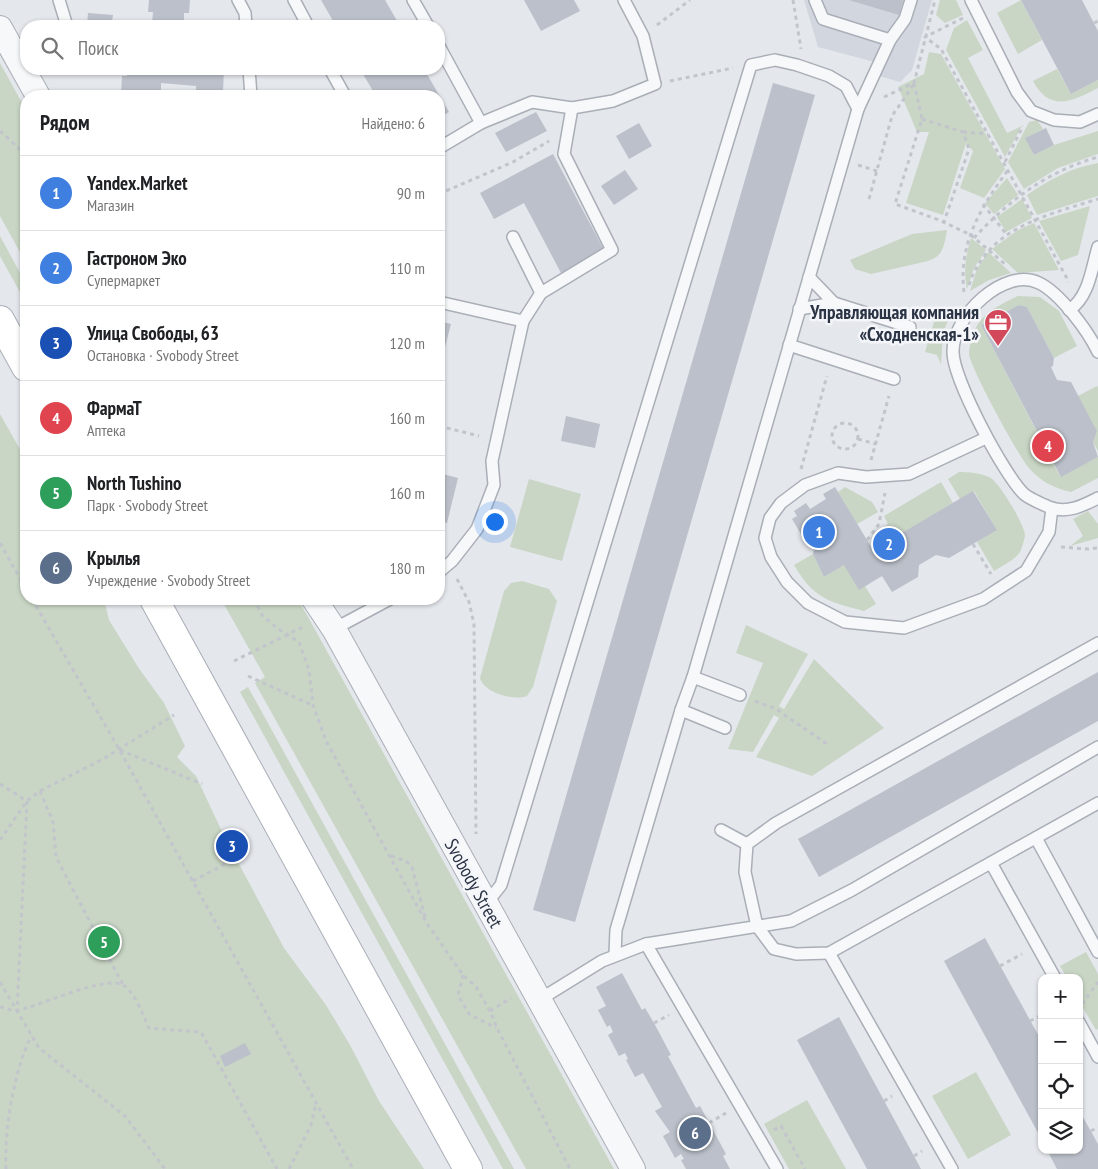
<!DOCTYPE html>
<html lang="ru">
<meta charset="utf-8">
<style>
:root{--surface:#fff;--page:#f6f6f6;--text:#202124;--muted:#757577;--line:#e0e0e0;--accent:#d1495b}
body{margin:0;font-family:"PT Sans Narrow",sans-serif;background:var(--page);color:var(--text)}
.controls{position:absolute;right:15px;bottom:15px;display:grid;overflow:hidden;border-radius:10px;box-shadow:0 1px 4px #0004}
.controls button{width:45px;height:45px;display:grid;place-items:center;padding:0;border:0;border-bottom:1px solid var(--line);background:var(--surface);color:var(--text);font:25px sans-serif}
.you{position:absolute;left:494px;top:521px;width:18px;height:18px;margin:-12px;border:4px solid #fff;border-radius:50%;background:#1a73e8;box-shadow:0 0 0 8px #1a73e833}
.badge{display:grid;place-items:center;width:32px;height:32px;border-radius:50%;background:var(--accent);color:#fff;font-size:16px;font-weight:700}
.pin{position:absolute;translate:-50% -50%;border:2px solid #fff;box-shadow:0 1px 5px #0006}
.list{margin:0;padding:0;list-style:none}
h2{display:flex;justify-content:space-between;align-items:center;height:65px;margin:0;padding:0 20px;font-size:21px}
h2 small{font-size:16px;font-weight:400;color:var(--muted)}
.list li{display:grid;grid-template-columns:32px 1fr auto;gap:15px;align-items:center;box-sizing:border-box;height:75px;padding:0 20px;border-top:1px solid var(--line)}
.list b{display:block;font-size:19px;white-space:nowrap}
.list p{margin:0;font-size:16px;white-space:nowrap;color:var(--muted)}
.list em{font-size:16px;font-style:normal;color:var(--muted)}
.icon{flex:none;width:28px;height:28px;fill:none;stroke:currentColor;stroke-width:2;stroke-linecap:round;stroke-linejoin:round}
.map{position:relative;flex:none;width:1098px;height:1169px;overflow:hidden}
.search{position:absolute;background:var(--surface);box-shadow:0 1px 4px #0004;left:20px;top:20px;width:425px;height:55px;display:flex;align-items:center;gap:12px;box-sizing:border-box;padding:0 18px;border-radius:20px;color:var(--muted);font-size:19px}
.panel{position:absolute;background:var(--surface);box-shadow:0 1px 4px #0004;left:20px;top:90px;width:425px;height:515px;border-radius:20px}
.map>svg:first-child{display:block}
.built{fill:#d2d6de}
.green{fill:#c9d6c5}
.building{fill:#bbc0ca}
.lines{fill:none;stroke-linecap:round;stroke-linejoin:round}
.service-casing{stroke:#a9aeb7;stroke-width:14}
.minor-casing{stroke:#a9aeb7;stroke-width:26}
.secondary-casing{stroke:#a9aeb7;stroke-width:30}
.path{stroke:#c2c5cb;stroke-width:3;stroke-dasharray:4 4;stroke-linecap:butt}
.service{stroke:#f7f8fa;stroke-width:11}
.minor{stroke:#f7f8fa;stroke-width:24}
.secondary{stroke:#fff;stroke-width:28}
.labels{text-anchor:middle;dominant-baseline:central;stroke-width:5;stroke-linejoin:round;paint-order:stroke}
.poi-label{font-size:19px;font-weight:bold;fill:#2b3445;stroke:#f4f6f9;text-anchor:end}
.street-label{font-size:19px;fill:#2b3445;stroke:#f4f6f9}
</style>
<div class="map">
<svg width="1098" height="1169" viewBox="0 0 1098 1169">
<rect width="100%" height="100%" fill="#e4e7ec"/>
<path class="built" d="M804,0H932L912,70L900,82L879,76L882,64L818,47Z"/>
<g class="green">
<path d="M940,0H956L963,15L945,23L936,15Z"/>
<path d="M1021,0L1042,40L1018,54L997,13Z"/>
<path d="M967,20L983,50L968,58L1007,133L1022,126L1005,157L946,50L954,28Z"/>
<path d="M929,52L941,54L1005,169L984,198L960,188L973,151L966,143L943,215L906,203L929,132H917L898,87L924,74Z"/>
<path d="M0,63L26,110V263L0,216Z"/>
<path d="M1057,69L1071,94L1098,80V88C1073,101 1050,113 1033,81Z"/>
<path d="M1037,120L1043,129L1026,138L1034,155L1054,145L1098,131V154L1058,168L1024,189L1008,162L1029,122Z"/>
<path d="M1098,163V196L1037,215L1027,195C1050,179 1071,168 1098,163Z"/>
<path d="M1007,178L1018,195L994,214L985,203Z"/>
<path d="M1022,199L1032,218L1006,232L997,217Z"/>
<path d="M1090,206L1078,255L1061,261L1039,221Z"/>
<path d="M1034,223L1059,270L1018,273L992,249L1018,230Z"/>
<path d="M947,230C944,245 944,256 928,261L871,274L855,269L850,260L912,234Z"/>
<path d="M0,236L26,284V303L0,256Z"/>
<path d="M971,238L986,250L974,268L967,289C963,271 966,255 971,238Z"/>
<path d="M988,252L1011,273L989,280L970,291L977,269Z"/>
<path d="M1018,296L1040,297L1059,311L1077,346L1054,358L1027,307L1019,305L981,325L1060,476L1098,457V478L1071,492C1054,488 1041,482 1029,468C1019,457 968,364 969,353C973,318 989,310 1018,296Z"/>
<path d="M953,307L943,333L941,364L937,355L925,352L938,309Z"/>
<path d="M1097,386L1098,387V451L1093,442L1097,431L1078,396Z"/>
<path d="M0,414L26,460V599H104L109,620L138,667L164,703L185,746L177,757L196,776L224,836L284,948L326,1005L350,1045L379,1101L424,1169H0Z"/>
<path d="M959,472C969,472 980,473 989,477C999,481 1024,524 1025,535C1025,539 1022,546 1021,550C1016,560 1003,565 994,571L977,542L996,529L974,491L960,499L948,479Z"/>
<path d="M529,479L581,494L562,561L510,547Z"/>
<path d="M941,482L953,503L884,544L876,532L888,524L884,516Z"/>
<path d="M845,487L872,502L878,512L857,524L838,492Z"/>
<path d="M1088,511L1098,524V538L1070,546L1083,536L1073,519Z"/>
<path d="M813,554L824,577L844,565L865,586L876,604L864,611C829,602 813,598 794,565Z"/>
<path d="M522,581L549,589L557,601L533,687L527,696C514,701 484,693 480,678L504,591L511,583Z"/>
<path d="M221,599H298L614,1169H526L255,683L265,677Z"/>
<path d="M746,625L808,654L779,706L784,709L814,659L884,728L812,776L756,757L779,718L774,715L753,752L728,749L763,663L736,653Z"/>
<path d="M248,687L514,1169H503L240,692Z"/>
<path d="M1086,952L1098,974V1029L1096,1030L1079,1001V978H1067L1060,966Z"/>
<path d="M976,1072L1011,1135L968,1159L932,1096Z"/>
<path d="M807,1100L846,1169H789L764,1124Z"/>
</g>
<g class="building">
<path d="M149,0H190L189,13H184V26H87L88,13L113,15L112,21L152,24L153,12H148Z"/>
<path d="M321,0H385L400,26H336Z"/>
<path d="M524,0H574L580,11L541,31Z"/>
<path d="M849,0H903L899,15Z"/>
<path d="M1021,0H1082L1098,31V80L1071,94Z"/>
<path d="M127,69H224L223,92L196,91V86L161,83V96H121L122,76H127Z"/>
<path d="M360,69H424L449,112L439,118V96H376Z"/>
<path d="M773,83L815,95L575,922L533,910Z"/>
<path d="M536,112L547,131L506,152L495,133Z"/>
<path d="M639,123L652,146L629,159L616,136Z"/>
<path d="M1046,128L1054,145L1034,155L1025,138Z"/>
<path d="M553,154L604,250L561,273L524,203L494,219L480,193Z"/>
<path d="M625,170L638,189L614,205L601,186Z"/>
<path d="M1019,305L1027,307L1054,358L1053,366L1051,367L1057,380L1071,382L1097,431L1093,442L1098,457L1061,477L981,325Z"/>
<path d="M439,321L451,324L439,370Z"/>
<path d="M566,416L600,424L595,448L561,441Z"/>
<path d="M439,473L458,478L447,523L439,521Z"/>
<path d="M835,487L873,550L973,491L997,530L949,558L936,555L919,565L918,577L892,592L882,576L859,590L844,565L824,577L813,554L816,538L807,544L792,519L797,516L794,511L806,503L810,509L826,499L823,494Z"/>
<path d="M1098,672V721L819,877L798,839Z"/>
<path d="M985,938L1042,1042V1140L944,961Z"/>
<path d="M622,973L642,1010L645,1008L654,1023L671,1055L668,1056L696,1108L700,1106L726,1154L723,1156L730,1169H686L681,1160L684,1159L681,1154L675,1158L663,1136L670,1132L655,1111L662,1107L643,1073L635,1077L626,1060L628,1059L625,1053L619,1056L608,1035L613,1032L610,1025L607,1027L598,1010L606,1006L596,987Z"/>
<path d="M839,1017L854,1045L921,1169H867L797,1040Z"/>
<path d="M245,1043L251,1054L225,1067L220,1056Z"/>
<path d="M1079,1110L1098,1144V1169H1057L1047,1150H1079Z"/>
</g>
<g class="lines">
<defs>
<g id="service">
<path d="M59,0L67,26"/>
<path d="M238,0L245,13L246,26"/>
<path d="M294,0L308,26"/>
<path d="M413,0L428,26"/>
<path d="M815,0L823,19L890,40"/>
<path d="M971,0L1017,92L1031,111L1054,120L1080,122L1098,114"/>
<path d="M439,46L481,123"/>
<path d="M249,69L251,96"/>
<path d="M330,69L345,96"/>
<path d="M439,148L481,123L532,102L572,108L613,101L655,84L643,36L624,0"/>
<path d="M513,237L541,293"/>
<path d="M809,277L834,303"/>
<path d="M439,302L523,321"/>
<path d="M799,309L834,303L910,327"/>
<path d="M1069,310C1089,298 1092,267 1098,247"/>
<path d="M789,345L894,379"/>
<path d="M1098,352C1088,331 1060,293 1039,283C1004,266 952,317 953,352C953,379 1004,475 1024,494C1030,499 1044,505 1051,508C1069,513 1082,506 1098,498"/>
<path d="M986,438L909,474L866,477L838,473L805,485L781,503L770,518L765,538L771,557L787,582L808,603L845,622L904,628L983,599L1026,571L1049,532L1052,508"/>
<path d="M439,572L452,561L477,529L494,485L492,461L523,321L541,293L612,250L564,154L572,108"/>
<path d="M334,629L390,599"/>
<path d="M1098,643L776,823L747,844L745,872L757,926L774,949L796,954L829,953L1098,803"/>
<path d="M693,677L740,695"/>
<path d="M681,710L725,728"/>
<path d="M721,830L747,844"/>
<path d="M1036,838L1098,952"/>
<path d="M991,863L1055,978"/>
<path d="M486,904L501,885L751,65L775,60L797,65L829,76L846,86L858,109"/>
<path d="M646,944L777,1169"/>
<path d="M829,953L952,1169"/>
<path d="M615,954L616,930L681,710L693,677L858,109L890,40L905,19L911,0"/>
<path d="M539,1000L602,961L646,944L791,921L852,890L1098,747"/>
<path d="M1079,1022L1098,1057"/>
</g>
<g id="minor">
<path d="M0,28L38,96"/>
<path d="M314,599L334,629L633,1169"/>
</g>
<g id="secondary">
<path d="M0,320L26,367"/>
<path d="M154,599L468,1169"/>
</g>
</defs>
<use href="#service" class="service-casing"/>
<use href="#minor" class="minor-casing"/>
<use href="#secondary" class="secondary-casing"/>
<g class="path">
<path d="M793,0L801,49"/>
<path d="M963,18L925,37L941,49L1069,282"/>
<path d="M1094,23L1098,21"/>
<path d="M657,25L690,0"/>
<path d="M670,81L733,68"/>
<path d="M914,83L922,119L895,204L939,220L971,235L1006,265"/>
<path d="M884,97L914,83L935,0"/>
<path d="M922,119L963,132L969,149L944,222"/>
<path d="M0,131L26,155"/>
<path d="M963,132L988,134"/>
<path d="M1005,162L1023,126"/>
<path d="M858,165L877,171"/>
<path d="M439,194L513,162L549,141"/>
<path d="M869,199L892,116L914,84"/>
<path d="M983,204L1007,235"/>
<path d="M974,238C1009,200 1048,171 1098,157"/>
<path d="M969,285C987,228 1047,215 1098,199"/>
<path d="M964,292C958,244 981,207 1008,170"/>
<circle cx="845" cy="436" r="13"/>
<path d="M439,426L479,436"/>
<path d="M858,439L876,444"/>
<path d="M871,460L889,396"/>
<path d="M801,469L827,376"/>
<path d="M867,540L879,524L885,493"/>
<path d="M0,543L26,589"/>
<path d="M973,544L991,574"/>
<path d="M1061,547L1088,549L1098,548"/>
<path d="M457,579L469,602L474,624L476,834"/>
<path d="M32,599L119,749L353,1169"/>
<path d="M254,599L262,615L277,628L299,642L309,670L313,705L326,741L426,922L463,975L476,987L490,1011L497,1028L570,1169"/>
<path d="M234,661L305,626"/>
<path d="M248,676L312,705"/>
<path d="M755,701L776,709L827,744"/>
<path d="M120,750L202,784"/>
<path d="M0,784L27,801L17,1011"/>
<path d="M40,791L53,822L56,857L123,985"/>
<path d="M0,840L27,801L40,791L103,759L174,715"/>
<path d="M391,856L406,861L412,867L425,917"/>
<path d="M193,881L238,857"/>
<path d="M1000,966L1022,954"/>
<path d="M463,975L458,995L469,1014L496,1028"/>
<path d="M0,982L39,1048L125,1116L165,1169"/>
<path d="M1082,1004L1098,982"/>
<path d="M0,1007C6,1008 13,1012 19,1010C39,1006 105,975 123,985C135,992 143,1016 149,1028L201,1032L277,1169"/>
<path d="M490,1011L511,998"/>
<path d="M1030,1021L1042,1015"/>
<path d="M654,1023L669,1015"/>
<path d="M884,1101L892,1096"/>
<path d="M709,1123L726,1113"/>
<path d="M774,1130L781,1126L805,1169"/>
<path d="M1091,1131L1098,1127"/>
<path d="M914,1156L922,1151"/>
<path d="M6,1169C4,1129 14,1072 31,1036"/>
<path d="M289,1169L311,1125L316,1103"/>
</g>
<use href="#service" class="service"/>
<use href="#minor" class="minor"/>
<use href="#secondary" class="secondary"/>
</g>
<defs>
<symbol id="office-pin" viewBox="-11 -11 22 30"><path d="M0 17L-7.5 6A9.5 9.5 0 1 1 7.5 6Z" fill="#d1495b" stroke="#f4f6f9"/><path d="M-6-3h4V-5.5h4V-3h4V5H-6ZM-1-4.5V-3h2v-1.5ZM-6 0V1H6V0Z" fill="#fff"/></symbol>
</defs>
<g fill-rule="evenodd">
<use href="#office-pin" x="982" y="307" width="32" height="43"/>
</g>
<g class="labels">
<g class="poi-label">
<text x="979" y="312">Управляющая компания<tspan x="979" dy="22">«Сходненская-1»</tspan></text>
</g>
<g class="street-label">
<text transform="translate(474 883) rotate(61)">Svobody Street</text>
</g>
</g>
</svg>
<div class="controls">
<button>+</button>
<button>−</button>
<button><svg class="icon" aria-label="locate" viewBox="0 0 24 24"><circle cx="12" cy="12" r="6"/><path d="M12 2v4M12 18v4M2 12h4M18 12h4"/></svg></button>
<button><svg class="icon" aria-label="layers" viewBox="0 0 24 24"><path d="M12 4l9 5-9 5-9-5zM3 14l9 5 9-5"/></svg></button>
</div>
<div class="you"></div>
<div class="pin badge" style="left:819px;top:532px;background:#3f7fe0">1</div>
<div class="pin badge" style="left:889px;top:544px;background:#3f7fe0">2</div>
<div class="pin badge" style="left:232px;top:846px;background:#1a4fb4">3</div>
<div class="pin badge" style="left:1048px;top:446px;background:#e0444e">4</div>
<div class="pin badge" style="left:104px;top:942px;background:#2e9e5b">5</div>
<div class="pin badge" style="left:695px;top:1133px;background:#5c6f8a">6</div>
<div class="search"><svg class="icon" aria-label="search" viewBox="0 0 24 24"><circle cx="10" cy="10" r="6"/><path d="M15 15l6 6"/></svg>Поиск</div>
<section class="panel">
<h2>Рядом<small>Найдено: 6</small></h2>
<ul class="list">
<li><span class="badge" style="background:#3f7fe0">1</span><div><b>Yandex.Market</b><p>Магазин</p></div><em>90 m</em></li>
<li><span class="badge" style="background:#3f7fe0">2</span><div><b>Гастроном Эко</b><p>Супермаркет</p></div><em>110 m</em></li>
<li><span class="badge" style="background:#1a4fb4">3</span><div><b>Улица Свободы, 63</b><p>Остановка · Svobody Street</p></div><em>120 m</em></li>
<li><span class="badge" style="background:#e0444e">4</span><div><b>ФармаТ</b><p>Аптека</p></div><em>160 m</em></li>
<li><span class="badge" style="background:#2e9e5b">5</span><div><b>North Tushino</b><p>Парк · Svobody Street</p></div><em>160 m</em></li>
<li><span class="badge" style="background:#5c6f8a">6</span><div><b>Крылья</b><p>Учреждение · Svobody Street</p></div><em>180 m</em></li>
</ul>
</section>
</div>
